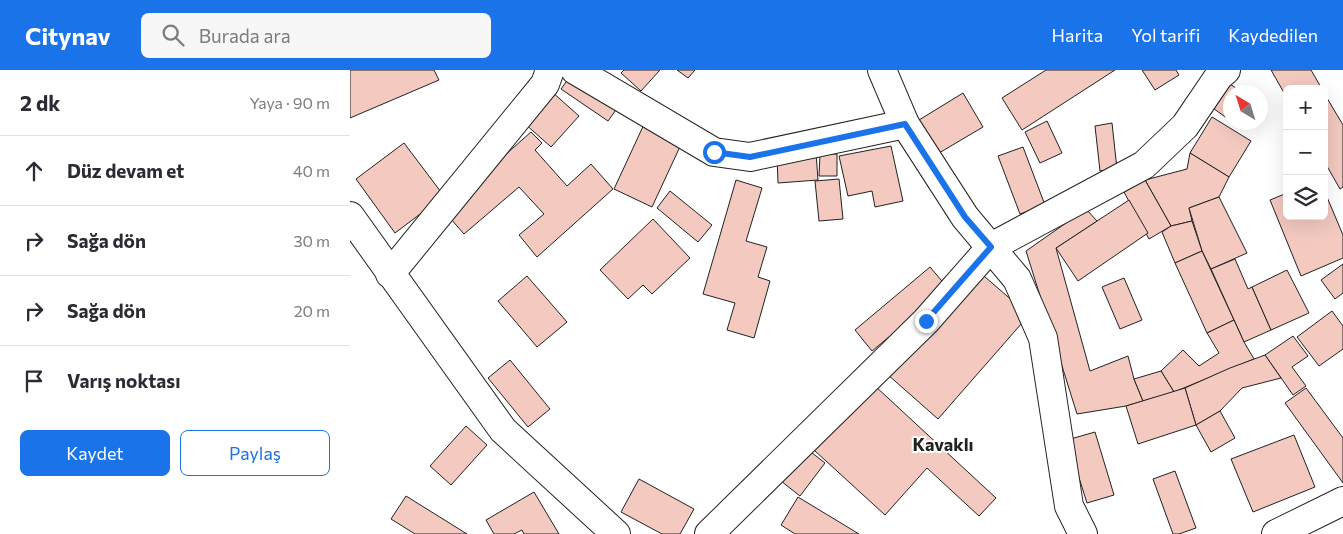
<!DOCTYPE html>
<html lang="tr">
<meta charset="utf-8">
<style>
:root{--surface:#fff;--page:#f7f7f7;--text:#2b2b33;--muted:#7c7c81;--line:#e1e1e2;--accent:#1a73e8}
body{margin:0;font-family:Commissioner,sans-serif;background:var(--page);color:var(--text)}
.controls{position:absolute;right:15px;top:15px;display:grid;overflow:hidden;border-radius:8px;box-shadow:0 5px 20px #0002}
.controls button{width:45px;height:45px;display:grid;place-items:center;padding:0;border:0;border-bottom:1px solid var(--line);background:var(--surface);color:var(--text);font:25px sans-serif}
.compass{position:absolute;left:873px;top:15px;width:45px;height:45px;border-radius:50%;background:var(--surface);box-shadow:0 5px 20px #0002;rotate:322deg}
.stop{position:absolute;width:15px;height:15px;margin:-11px;border:4px solid #1a73e8;border-radius:50%;background:#fff}
.stop.end{background:#1a73e8;border-color:#fff;box-shadow:0 1px 5px #0008}
.list{margin:0;padding:0;list-style:none}
h2{display:flex;justify-content:space-between;align-items:center;height:65px;margin:0;padding:0 20px;font-size:21px}
h2 small{font-size:16px;font-weight:400;color:var(--muted)}
.list li{display:grid;grid-template-columns:32px 1fr auto;gap:15px;align-items:center;box-sizing:border-box;height:70px;padding:0 20px;border-top:1px solid var(--line)}
.list b{display:block;font-size:19px;white-space:nowrap}
.list em{font-size:16px;font-style:normal;color:var(--muted)}
.actions{display:flex;gap:10px;padding:15px 20px}
.actions a{flex:1;padding:11px 0;border:1px solid var(--accent);border-radius:8px;text-align:center;font-size:18px;color:var(--accent)}
.actions .main{background:var(--accent);color:#fff}
.icon{flex:none;width:28px;height:28px;fill:none;stroke:currentColor;stroke-width:2;stroke-linecap:round;stroke-linejoin:round}
.map{position:relative;flex:none;width:993px;height:464px;overflow:hidden}
header{display:flex;align-items:center;gap:30px;box-sizing:border-box;height:70px;padding:0 25px;background:var(--accent);color:#fff}
header strong{font-size:24px}
nav{display:flex;gap:28px;margin-inline-start:auto;font-size:18px}
.search{width:350px;height:45px;background:var(--page);display:flex;align-items:center;gap:12px;box-sizing:border-box;padding:0 18px;border-radius:8px;color:var(--muted);font-size:19px}
main{display:flex}
aside{flex:1;background:var(--surface)}
.map>svg:first-child{display:block}
.building{fill:#f3c9c0;stroke:#222}
.lines{fill:none;stroke-linecap:round;stroke-linejoin:round}
.street-casing{stroke:#222;stroke-width:30}
.secondary-casing{stroke:#222;stroke-width:30}
.street{stroke:#fff;stroke-width:28}
.secondary{stroke:#fff;stroke-width:28}
.route{stroke:#1a73e8;stroke-width:6}
.labels{text-anchor:middle;dominant-baseline:central;stroke-width:4;stroke-linejoin:round;paint-order:stroke}
.quarter-label{font-size:18px;font-weight:bold;fill:#222;stroke:#fff}
</style>
<header>
<strong>Citynav</strong>
<div class="search"><svg class="icon" aria-label="search" viewBox="0 0 24 24"><circle cx="10" cy="10" r="6"/><path d="M15 15l6 6"/></svg>Burada ara</div>
<nav><a>Harita</a><a>Yol tarifi</a><a>Kaydedilen</a></nav>
</header>
<main>
<aside>
<h2>2 dk<small>Yaya · 90 m</small></h2>
<ul class="list">
<li><svg class="icon" aria-label="ahead" viewBox="0 0 24 24"><path d="M12 20V5M6 11l6-6 6 6"/></svg><div><b>Düz devam et</b></div><em>40 m</em></li>
<li><svg class="icon" aria-label="right" viewBox="0 0 24 24"><path d="M7 20v-9h11M14 6l5 5-5 5"/></svg><div><b>Sağa dön</b></div><em>30 m</em></li>
<li><svg class="icon" aria-label="right" viewBox="0 0 24 24"><path d="M7 20v-9h11M14 6l5 5-5 5"/></svg><div><b>Sağa dön</b></div><em>20 m</em></li>
<li><svg class="icon" aria-label="arrive" viewBox="0 0 24 24"><path d="M6 21V4h12l-3 4 3 4H6"/></svg><div><b>Varış noktası</b></div></li>
</ul>
<div class="actions"><a class="main">Kaydet</a><a>Paylaş</a></div>
</aside>
<div class="map">
<svg width="993" height="464" viewBox="0 0 993 464">
<rect width="100%" height="100%" fill="#fff"/>
<g class="building">
<path d="M0,0H84L89,10L0,48Z"/>
<path d="M274,0H310L291,21L271,3Z"/>
<path d="M327,0H345L338,8Z"/>
<path d="M696,0H765L672,60L652,28Z"/>
<path d="M792,0H826L829,5L805,20Z"/>
<path d="M921,0H961L972,19H937V28Z"/>
<path d="M221,5L268,37L258,51L211,19Z"/>
<path d="M877,12L892,22H881V51L860,36Z"/>
<path d="M201,21L229,46L201,77L173,52Z"/>
<path d="M613,23L633,57L589,83L569,50Z"/>
<path d="M974,23L993,55V117L990,119L974,91Z"/>
<path d="M862,47L901,71L879,107L840,83Z"/>
<path d="M296,50L334,68L302,137L264,119Z"/>
<path d="M697,51L712,83L690,93L675,62Z"/>
<path d="M762,53L767,99L750,101L745,56Z"/>
<path d="M181,62L192,73L185,80L217,116L241,94L263,119L187,187L169,165L194,144L169,117L114,164L93,140Z"/>
<path d="M54,73L94,126L45,163L6,109Z"/>
<path d="M541,76L553,131L525,137L522,121L498,126L489,86Z"/>
<path d="M673,77L695,135L670,144L648,86Z"/>
<path d="M466,83L468,110L428,113L427,86Z"/>
<path d="M840,83L879,107L869,127L839,138L842,151L821,156L795,110L837,99Z"/>
<path d="M470,84H487V106H469Z"/>
<path d="M489,109L493,149L469,151L465,111Z"/>
<path d="M386,110L412,118L396,171L417,177L408,207L420,211L404,268L377,260L385,233L353,224Z"/>
<path d="M795,110L821,156L799,169L774,122Z"/>
<path d="M974,120L993,165V188L951,206L920,130L937,123V146H974Z"/>
<path d="M320,121L362,155L348,172L307,138Z"/>
<path d="M869,127L897,183L861,199L852,181L839,138Z"/>
<path d="M779,130L798,163L728,211L706,178Z"/>
<path d="M736,139L747,151L706,178L740,301L778,286L784,309L793,331L776,336L727,344L676,181Z"/>
<path d="M303,149L340,188L302,224L293,215L278,229L250,200Z"/>
<path d="M842,151L852,181L825,193L812,162L821,156Z"/>
<path d="M852,181L884,250L857,263L825,193Z"/>
<path d="M885,189L898,219L902,217L921,260L894,272L861,199Z"/>
<path d="M993,194V223L985,229L971,210Z"/>
<path d="M580,197L598,218L522,281L505,260Z"/>
<path d="M627,200L679,245L588,349L537,304Z"/>
<path d="M937,200L959,243L921,260L902,217Z"/>
<path d="M177,206L217,252L187,277L148,231Z"/>
<path d="M774,208L792,250L770,259L752,217Z"/>
<path d="M982,241L993,256V279L969,296L947,267Z"/>
<path d="M884,250L894,272L904,289L824,322L811,301L833,280L849,296L869,283L857,263Z"/>
<path d="M943,266L958,286L942,297L956,316L943,325L915,285Z"/>
<path d="M915,285L931,308L892,318L870,341L846,355L835,318L880,298Z"/>
<path d="M160,290L200,339L178,357L138,308Z"/>
<path d="M811,301L824,322L793,331L784,309Z"/>
<path d="M524,315L646,428L629,446L577,398L535,445L464,380Z"/>
<path d="M835,318L846,355L788,374L776,336Z"/>
<path d="M956,318L993,368V413L935,333Z"/>
<path d="M870,341L885,368L861,382L846,355Z"/>
<path d="M116,356L137,375L101,415L80,396Z"/>
<path d="M745,362L764,425L737,433L717,370Z"/>
<path d="M944,365L965,417L903,442L881,389Z"/>
<path d="M457,379L475,393L450,426L431,411Z"/>
<path d="M825,401L846,458L829,464H823L803,409Z"/>
<path d="M289,409L344,439L330,464H312L271,442Z"/>
<path d="M184,422L209,464H174L172,460L164,464H144L136,450Z"/>
<path d="M56,426L117,464H65L41,449Z"/>
<path d="M448,427L509,464H445L431,455Z"/>
</g>
<g class="lines">
<defs>
<g id="street">
<path d="M225,0L364,82L400,87L555,54"/>
<path d="M532,0L555,54L615,147L667,209L693,268L719,436L733,464"/>
<path d="M40,204L195,14L200,0"/>
<path d="M359,464L576,251L641,177L794,95L835,56L869,6L876,0"/>
<path d="M926,464L993,431"/>
</g>
<path id="secondary" d="M0,146L153,360L266,464"/>
</defs>
<use href="#street" class="street-casing"/>
<use href="#secondary" class="secondary-casing"/>
<use href="#street" class="street"/>
<use href="#secondary" class="secondary"/>
</g>
<g class="lines">
<path class="route" d="M364,82L400,87L555,54L615,147L641,177L576,251"/>
</g>
<g class="labels">
<g class="quarter-label">
<text x="593" y="374">Kavaklı</text>
</g>
</g>
</svg>
<div class="controls">
<button>+</button>
<button>−</button>
<button><svg class="icon" aria-label="layers" viewBox="0 0 24 24"><path d="M12 4l9 5-9 5-9-5zM3 14l9 5 9-5"/></svg></button>
</div>
<svg class="compass" viewBox="-18 -18 36 36"><path d="M0-13l5 13h-10z" fill="#e53935"/><path d="M0 13l5-13h-10z" fill="#7c7c81"/></svg>
<div class="stop" style="left:364px;top:82px"></div>
<div class="stop end" style="left:576px;top:251px"></div>
</div>
</main>
